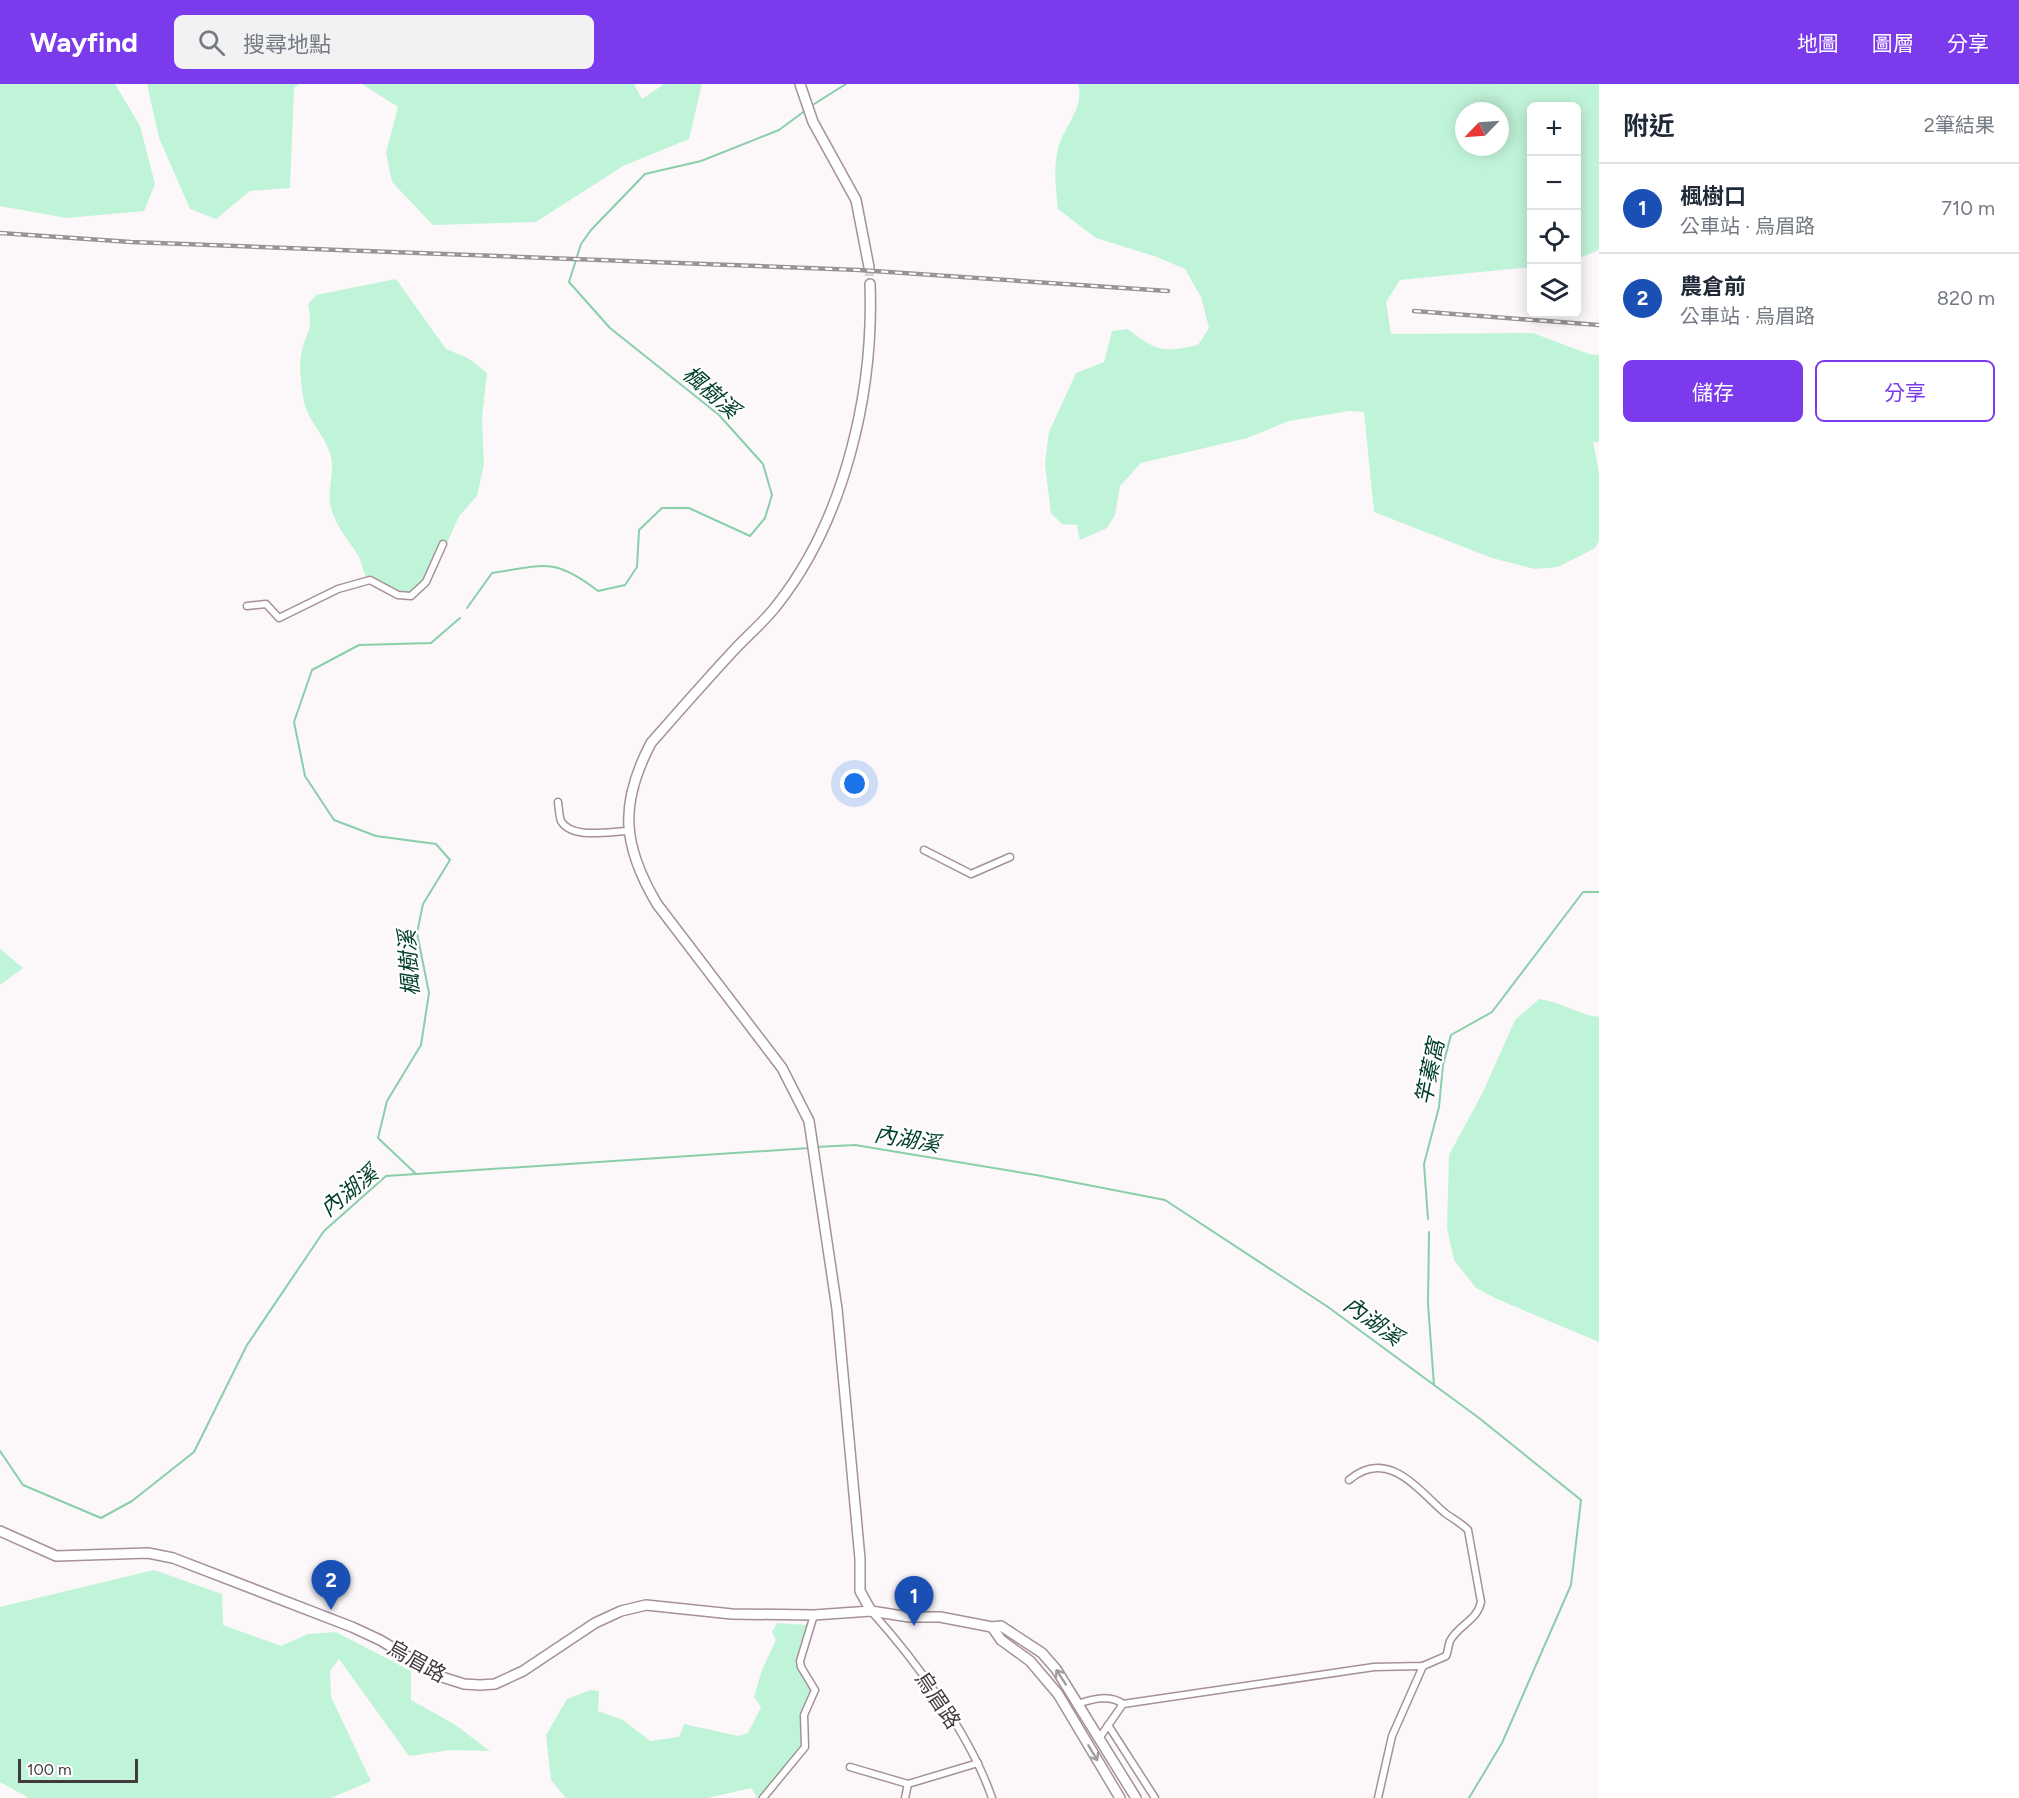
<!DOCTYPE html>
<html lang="zh-TW">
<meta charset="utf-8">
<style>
:root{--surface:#fff;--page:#f2f2f3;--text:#1f2937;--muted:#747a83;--line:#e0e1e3;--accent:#7c3aed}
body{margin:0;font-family:Figtree,"Noto Sans TC",sans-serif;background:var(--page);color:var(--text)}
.controls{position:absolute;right:18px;top:18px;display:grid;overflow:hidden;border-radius:9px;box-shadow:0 3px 15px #0003}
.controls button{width:54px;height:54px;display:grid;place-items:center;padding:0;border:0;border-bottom:2px solid var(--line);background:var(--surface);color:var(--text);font:30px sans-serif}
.compass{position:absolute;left:1455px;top:18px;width:54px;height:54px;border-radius:50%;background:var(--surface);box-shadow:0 3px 15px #0003;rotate:245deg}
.scale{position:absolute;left:18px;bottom:15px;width:120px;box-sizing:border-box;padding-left:6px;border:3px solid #433a3e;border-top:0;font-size:16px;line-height:21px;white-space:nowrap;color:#433a3e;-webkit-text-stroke:4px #fff;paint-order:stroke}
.you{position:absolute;left:855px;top:700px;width:21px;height:21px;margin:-15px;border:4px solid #fff;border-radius:50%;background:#1a73e8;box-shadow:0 0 0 9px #1a73e833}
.badge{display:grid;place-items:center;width:39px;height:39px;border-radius:50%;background:var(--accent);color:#fff;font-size:20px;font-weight:700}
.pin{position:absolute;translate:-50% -50px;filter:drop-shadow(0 2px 3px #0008)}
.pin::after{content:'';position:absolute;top:32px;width:21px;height:18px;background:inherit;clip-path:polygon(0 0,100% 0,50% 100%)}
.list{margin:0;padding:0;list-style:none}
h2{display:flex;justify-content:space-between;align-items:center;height:78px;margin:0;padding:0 24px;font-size:26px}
h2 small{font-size:20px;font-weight:400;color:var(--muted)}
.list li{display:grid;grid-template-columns:39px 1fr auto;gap:18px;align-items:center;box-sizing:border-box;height:90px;padding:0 24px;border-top:2px solid var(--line)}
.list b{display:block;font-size:22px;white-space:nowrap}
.list p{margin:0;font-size:20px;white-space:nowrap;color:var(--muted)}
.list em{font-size:20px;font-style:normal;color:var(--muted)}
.actions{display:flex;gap:12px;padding:18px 24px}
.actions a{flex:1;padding:14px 0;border:2px solid var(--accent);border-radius:9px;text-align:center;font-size:21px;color:var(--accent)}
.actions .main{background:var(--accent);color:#fff}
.icon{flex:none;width:33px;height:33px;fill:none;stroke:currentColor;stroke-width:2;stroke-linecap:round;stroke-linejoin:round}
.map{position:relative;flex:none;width:1599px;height:1714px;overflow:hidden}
header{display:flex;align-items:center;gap:36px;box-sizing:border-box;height:84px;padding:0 30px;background:var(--accent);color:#fff}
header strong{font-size:28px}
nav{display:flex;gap:33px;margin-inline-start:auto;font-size:21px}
.search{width:420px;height:54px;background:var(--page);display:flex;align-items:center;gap:15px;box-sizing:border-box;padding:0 21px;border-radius:9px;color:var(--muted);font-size:22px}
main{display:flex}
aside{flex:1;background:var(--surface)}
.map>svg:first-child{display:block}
.green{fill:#c0f4d8;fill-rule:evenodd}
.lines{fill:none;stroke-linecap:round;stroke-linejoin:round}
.stream{stroke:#88cfaa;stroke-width:2}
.secondary-tunnel{stroke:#d7d1d4;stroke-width:9;stroke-dasharray:9 4.5;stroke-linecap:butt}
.street-casing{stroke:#a69099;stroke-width:9}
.secondary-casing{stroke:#a69099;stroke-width:12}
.street{stroke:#fff;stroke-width:6}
.secondary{stroke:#fff;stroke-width:9}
.rail-casing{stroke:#9a9396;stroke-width:4.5}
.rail{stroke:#fff;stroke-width:2;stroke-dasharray:7;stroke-linecap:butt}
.oneway{stroke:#a19c9e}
.labels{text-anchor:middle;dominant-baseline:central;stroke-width:4.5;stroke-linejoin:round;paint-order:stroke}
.street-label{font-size:21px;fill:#433a3e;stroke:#fff}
.water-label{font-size:22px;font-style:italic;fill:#034029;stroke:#fff}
</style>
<header>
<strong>Wayfind</strong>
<div class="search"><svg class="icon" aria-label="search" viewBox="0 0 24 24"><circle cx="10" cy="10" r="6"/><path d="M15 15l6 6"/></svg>搜尋地點</div>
<nav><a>地圖</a><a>圖層</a><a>分享</a></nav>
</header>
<main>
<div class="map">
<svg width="1599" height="1714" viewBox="0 0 1599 1714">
<rect width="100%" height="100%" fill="#fcf7f9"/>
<g class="green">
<path d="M0,0H115L140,42L155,100L144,127L67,134L0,122Z"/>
<path d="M147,0H299L294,4L290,104L250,107L216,135L190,125L159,54Z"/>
<path d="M362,0H634L642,15L664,0H702L689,55L623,82L536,138L433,141L392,98L386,69L398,23Z"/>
<path d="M1078,0H1599V166L1577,175L1576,22H1532L1531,183L1400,196L1386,218L1391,250L1533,249L1589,270L1599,271V358H1593L1599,388V457L1595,464L1558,483L1535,485L1492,474L1374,428L1364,328L1349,327L1289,337L1247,354L1141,379L1120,402L1115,431L1107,444L1080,456L1077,441L1062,440L1051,429L1045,380L1049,348L1076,289L1104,278L1112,247L1127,245C1158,267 1160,269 1198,261L1209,244L1201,213L1185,185L1157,173L1096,154L1058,125C1056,105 1053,85 1058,65C1063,43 1085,25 1078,0ZM1464,27H1500V63H1464Z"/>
<path d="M396,195L446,265L468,274L487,289L482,334L484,380L477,412L459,432L439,477L421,509C403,514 381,514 368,496C363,489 362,479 358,471C348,456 336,442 331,424C326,404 337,386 329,366C322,348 306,334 303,313C301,301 299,284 301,272C305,246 314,251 308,220L316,211Z"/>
<path d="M0,865L23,884L0,901Z"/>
<path d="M1539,915C1561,918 1580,931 1599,933V1258L1497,1215L1476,1204L1454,1176L1447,1144L1449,1071L1483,1008L1515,936Z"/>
<path d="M154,1486L222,1510L223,1541L281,1562L308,1550L336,1548L411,1587V1616L454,1640L490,1667L451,1666L409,1672L339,1575L330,1587L331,1613L371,1697L331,1714H29L0,1698V1523Z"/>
<path d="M777,1539L807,1541L797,1581L814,1608L804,1627L802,1673L764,1714H757L751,1704L708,1714H566L551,1696L546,1651L567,1615L591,1606L599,1607L598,1627L623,1636L650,1657L679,1653L684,1640L738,1652L748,1649L761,1623L754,1613L762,1586L776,1556L772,1548Z"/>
</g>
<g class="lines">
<g class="stream">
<path d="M811,22L846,0"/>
<path d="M467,524L492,489C544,481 554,473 598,507L625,501L637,483L639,446L662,424H689L750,452L765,434L772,411L763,380L719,331L610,244L569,198L581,160L591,146L645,90L701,77L779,46L806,26"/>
<path d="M816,1063L855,1061L1036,1091L1165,1116L1328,1223L1479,1334L1581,1416L1571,1501L1502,1659L1469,1714"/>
<path d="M415,1089L378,1054L387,1017L421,961L429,909L417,849L423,820L450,776L436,760L376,752L334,736L305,692L294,638L312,586L359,561L431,559L460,534"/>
<path d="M1428,1135L1424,1080L1439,1023L1443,981L1451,951L1492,928L1583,808H1599"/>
<path d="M1429,1148L1428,1220L1434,1301"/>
<path d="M0,1367L23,1401L101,1434L132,1417L194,1368L247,1261L324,1147L386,1092L810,1064"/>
</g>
<path class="secondary-tunnel" d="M869,183L870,200"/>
<defs>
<g id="street">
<path d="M247,522L266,520L279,534L338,505L370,496L398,511L411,512L426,498L443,460"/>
<path d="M558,718C559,724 559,732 561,737C572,756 611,747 629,747"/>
<path d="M924,766L971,790L1010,773"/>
<path d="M871,1527C916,1577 970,1650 992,1714"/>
<path d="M1078,1620C1092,1615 1110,1610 1123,1620L1374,1583L1423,1582L1446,1572C1448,1568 1448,1562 1450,1557C1458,1541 1477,1537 1481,1518L1468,1446C1461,1439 1453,1435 1445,1429C1418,1406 1388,1363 1349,1396"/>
<path d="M1108,1641L1155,1714"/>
<path d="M1100,1653L1123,1620"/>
<path d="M850,1683L908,1700L905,1714"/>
<path d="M908,1700L978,1679"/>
<path d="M763,1714L805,1663L804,1631L815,1606L801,1583L800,1577L814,1531"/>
<path d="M1378,1714L1392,1652L1423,1582"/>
</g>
<g id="secondary">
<path d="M800,0L813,38L856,116L869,183"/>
<path d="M870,200C874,308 845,435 777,521C765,537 749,550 736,564C707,595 679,627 651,659C619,720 622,761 657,820L782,984L809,1037L837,1225L860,1475V1507L871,1527"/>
<path d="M0,1447L56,1472L148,1469L173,1474L352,1543L380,1556L442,1593L464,1600L480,1601L495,1600L523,1587L595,1539L621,1527L646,1521L732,1530L814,1531L871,1527L909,1533H940L992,1543L1001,1542L1042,1569L1056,1585L1136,1714"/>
<path d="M992,1543L1001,1556L1030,1577L1058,1610L1120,1714"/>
</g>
</defs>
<use href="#street" class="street-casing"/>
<use href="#secondary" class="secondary-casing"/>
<use href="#street" class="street"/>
<use href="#secondary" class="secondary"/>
<defs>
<g id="rail">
<path d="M0,149L131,158L859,186L1168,207"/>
<path d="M1414,227L1599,241"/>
</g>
</defs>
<use href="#rail" class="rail-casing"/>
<use href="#rail" class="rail"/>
</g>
<defs><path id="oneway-shaft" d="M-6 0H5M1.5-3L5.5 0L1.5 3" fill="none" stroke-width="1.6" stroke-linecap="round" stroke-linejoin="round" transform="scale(1.5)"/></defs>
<g class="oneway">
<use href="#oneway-shaft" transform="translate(1061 1593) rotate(-123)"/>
<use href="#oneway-shaft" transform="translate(1093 1669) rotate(59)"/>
</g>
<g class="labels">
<g class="street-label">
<text transform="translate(417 1577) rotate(29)">烏眉路</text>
<text transform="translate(938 1616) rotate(56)">烏眉路</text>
</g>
<g class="water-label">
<text transform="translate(711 308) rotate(41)">楓樹溪</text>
<text transform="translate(409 879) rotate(-94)">楓樹溪</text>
<text transform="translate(1430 988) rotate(-78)">竿蓁窩</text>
<text transform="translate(907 1055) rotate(10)">內湖溪</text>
<text transform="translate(349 1107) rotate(-39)">內湖溪</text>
<text transform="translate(1373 1237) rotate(36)">內湖溪</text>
</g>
</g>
</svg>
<div class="controls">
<button>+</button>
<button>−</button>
<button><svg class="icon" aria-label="locate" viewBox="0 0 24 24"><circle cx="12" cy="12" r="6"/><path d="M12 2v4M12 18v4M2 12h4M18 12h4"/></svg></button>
<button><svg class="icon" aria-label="layers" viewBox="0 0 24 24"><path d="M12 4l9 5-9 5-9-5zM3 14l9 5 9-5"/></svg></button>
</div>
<svg class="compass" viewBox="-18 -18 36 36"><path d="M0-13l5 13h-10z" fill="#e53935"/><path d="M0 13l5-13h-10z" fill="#747a83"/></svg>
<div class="scale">100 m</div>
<div class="you"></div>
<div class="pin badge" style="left:914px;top:1542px;background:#1a4fb4">1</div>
<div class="pin badge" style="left:331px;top:1526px;background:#1a4fb4">2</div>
</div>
<aside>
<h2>附近<small>2筆結果</small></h2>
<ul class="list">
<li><span class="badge" style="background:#1a4fb4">1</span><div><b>楓樹口</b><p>公車站 · 烏眉路</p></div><em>710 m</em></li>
<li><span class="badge" style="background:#1a4fb4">2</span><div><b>農倉前</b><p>公車站 · 烏眉路</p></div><em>820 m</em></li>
</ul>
<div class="actions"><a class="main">儲存</a><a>分享</a></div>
</aside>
</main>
